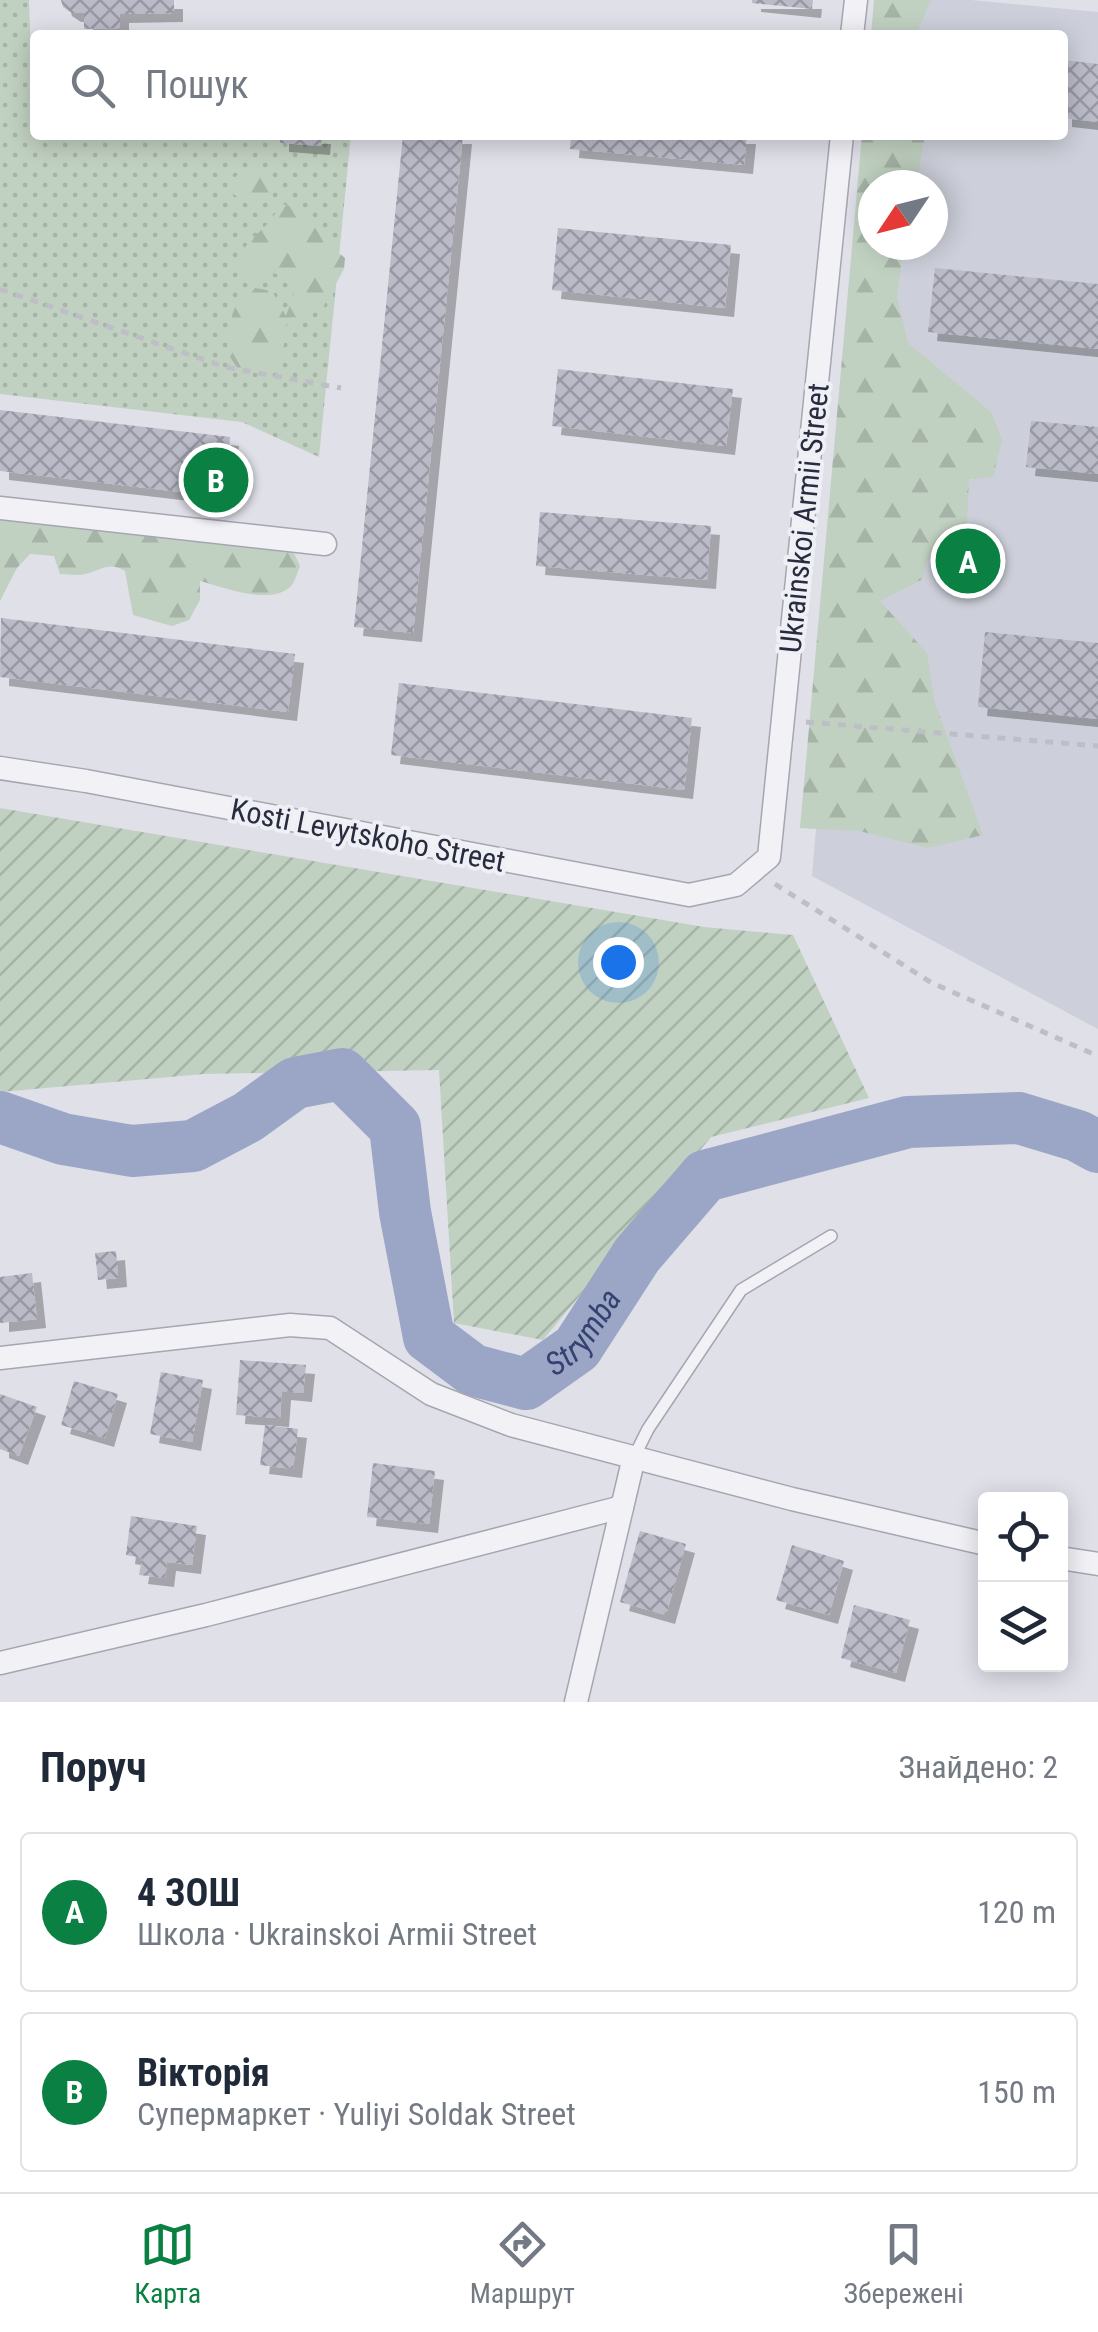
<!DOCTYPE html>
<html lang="uk">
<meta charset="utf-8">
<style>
:root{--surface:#fff;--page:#f2f2f3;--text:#1f2937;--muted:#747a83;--line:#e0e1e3;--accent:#0b8043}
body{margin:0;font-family:"Roboto Condensed",sans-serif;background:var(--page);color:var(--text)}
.controls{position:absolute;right:30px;bottom:30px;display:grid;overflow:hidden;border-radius:10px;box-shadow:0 5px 25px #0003}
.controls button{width:90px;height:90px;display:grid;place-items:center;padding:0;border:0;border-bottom:2px solid var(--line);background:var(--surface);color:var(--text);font:50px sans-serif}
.compass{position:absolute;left:858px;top:170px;width:90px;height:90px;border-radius:50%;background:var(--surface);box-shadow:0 5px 25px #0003;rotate:235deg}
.you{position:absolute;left:618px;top:962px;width:35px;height:35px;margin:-25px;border:8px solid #fff;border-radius:50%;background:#1a73e8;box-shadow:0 0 0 15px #1a73e833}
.badge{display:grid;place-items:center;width:65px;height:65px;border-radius:50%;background:var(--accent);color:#fff;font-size:32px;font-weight:700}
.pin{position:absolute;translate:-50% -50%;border:5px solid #fff;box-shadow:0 2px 10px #0006}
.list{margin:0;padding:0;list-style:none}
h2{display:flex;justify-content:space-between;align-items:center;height:130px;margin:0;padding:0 40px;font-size:42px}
h2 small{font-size:32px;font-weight:400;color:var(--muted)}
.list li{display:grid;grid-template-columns:65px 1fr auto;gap:30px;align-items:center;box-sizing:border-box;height:160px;margin:0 20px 20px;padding:0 20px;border:2px solid var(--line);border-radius:10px}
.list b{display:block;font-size:38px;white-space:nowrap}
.list p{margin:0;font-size:32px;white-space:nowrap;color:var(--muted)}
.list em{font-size:32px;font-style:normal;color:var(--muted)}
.icon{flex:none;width:55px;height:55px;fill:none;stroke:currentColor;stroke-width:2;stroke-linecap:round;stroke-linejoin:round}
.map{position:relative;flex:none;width:1098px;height:1702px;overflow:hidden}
.search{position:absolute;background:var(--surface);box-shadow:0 5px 25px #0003;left:30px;right:30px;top:30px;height:110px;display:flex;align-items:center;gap:25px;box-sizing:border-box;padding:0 35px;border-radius:10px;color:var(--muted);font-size:38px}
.sheet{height:490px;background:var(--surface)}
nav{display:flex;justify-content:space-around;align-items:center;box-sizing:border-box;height:140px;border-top:2px solid var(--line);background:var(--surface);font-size:28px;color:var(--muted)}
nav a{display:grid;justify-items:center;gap:5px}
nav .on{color:var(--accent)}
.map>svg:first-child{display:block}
.built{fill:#cdcfda;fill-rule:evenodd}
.grass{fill:url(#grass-dots)}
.forest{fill:url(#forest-firs)}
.garden{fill:url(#garden-furrows)}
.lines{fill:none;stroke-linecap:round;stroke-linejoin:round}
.river{stroke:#9ba6c6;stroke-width:52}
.building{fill:url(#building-cross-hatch);filter:url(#shadow)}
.lane-casing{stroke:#a5a6b2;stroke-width:14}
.street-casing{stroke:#a5a6b2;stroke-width:25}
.path{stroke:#bebec6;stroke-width:5;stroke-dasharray:8 8;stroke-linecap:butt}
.lane{stroke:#f2f2f6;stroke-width:11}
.street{stroke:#f2f2f6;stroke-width:22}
.labels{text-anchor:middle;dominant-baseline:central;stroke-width:8;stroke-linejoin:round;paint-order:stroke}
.street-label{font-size:30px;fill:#292b3e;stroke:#eef0f5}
.water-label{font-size:32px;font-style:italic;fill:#354170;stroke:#eef0f5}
</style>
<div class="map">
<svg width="1098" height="1702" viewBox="0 0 1098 1702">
<defs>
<pattern id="grass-dots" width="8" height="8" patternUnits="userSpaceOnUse" patternTransform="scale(2.5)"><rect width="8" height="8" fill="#c1d1c1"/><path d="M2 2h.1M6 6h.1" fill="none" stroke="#a6b4a7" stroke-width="1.8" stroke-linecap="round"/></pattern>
<pattern id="forest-firs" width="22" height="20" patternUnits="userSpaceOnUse" patternTransform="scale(2.5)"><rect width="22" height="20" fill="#c1d1c1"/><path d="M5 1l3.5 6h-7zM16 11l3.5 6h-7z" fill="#a6b4a7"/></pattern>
<pattern id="garden-furrows" width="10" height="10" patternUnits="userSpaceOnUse" patternTransform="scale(2.5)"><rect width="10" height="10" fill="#c1d1c1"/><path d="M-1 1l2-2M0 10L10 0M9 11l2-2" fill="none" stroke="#a6b4a7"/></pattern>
<pattern id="building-cross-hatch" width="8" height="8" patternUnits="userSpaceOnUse" patternTransform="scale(2.5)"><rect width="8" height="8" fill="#babbc7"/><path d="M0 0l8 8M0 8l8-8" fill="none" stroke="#9798a3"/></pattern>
<filter id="shadow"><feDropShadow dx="9" dy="9" stdDeviation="0" flood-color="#0004"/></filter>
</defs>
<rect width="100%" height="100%" fill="#dfe0e8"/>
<path class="built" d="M886,0H971L1098,12V1029L812,876L875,135H1063V35H883ZM873,185H933V245H873Z"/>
<path class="grass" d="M0,0H29L31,57L35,58V135H351L319,457L242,422L0,394Z"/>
<g class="forest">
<path d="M874,0H931L916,35H871Z"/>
<path d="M862,135H925L916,185H873V245H904L897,296L908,343L992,413L1002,440L993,477L969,479L967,525C944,539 926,552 923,579L880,601L927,653L934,700L983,835L928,848L859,831L800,828Z"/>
<path d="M262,165L270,176L274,191L266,202L255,209L232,193L230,182L246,167Z"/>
<path d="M280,204C300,205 320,224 333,238V248L345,258L344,269L321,311L286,319C289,344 280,360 259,373L238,369L226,351C230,334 229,318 237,303L246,299L255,288L272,291L286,316L296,288L280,275L267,271L245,283C229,237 266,240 280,204Z"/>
<path d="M0,510L293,551L300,566C297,573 295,583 289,588C268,605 223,587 200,581V600L189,620L172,626L133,615L125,571C109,561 102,570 85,574C78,576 68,574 60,574L54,556L30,554L17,568L0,601Z"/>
</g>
<path class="garden" d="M0,808L704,927L793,935L869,1098L711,1137L543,1340L454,1323L439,1070L204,1074L0,1092Z"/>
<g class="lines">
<path class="river" id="s1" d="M0,1117L63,1139L132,1151L193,1146L248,1117L295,1083L342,1074L395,1127L405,1212L429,1337L473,1370L526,1384L577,1348L637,1255L705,1176L908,1122L1019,1118L1078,1136L1098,1147"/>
</g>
<g class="building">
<path d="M61,0H174V13L120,14V28L84,29V13H72L63,7Z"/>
<path d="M752,0H813L812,9L752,3Z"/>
<path d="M1063,60L1098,64V122L1063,118Z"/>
<path d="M280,135H322L321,146L280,143Z"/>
<path d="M403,135H463L413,633L354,627Z"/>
<path d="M571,135H747L744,165L570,149Z"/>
<path d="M558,228L731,245L725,308L552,290Z"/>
<path d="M935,268L1098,284V349L928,332Z"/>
<path d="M558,369L733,389L726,446L552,426Z"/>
<path d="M0,410L230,437L224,497L0,471Z"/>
<path d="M1031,421L1098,427V474L1026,467Z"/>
<path d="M540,512L711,526L707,580L536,566Z"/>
<path d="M1,618L295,654L288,712L0,677Z"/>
<path d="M985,632L1098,643V719L978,707Z"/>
<path d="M399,683L692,718L684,790L391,755Z"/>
<path d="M116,1251L118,1278L98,1280L95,1253Z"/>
<path d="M32,1273L37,1319L0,1323V1277Z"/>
<path d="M240,1360L306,1365L303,1393L282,1391L280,1418L236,1415Z"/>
<path d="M161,1372L203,1380L192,1442L150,1434Z"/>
<path d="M74,1381L118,1394L105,1438L61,1425Z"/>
<path d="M0,1394L37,1407L19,1456L0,1449Z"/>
<path d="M265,1425L298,1429L293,1469L260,1465Z"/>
<path d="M373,1463L435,1471L429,1524L367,1517Z"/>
<path d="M131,1516L197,1526L192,1565L167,1562L165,1578L139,1575L142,1558L126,1555Z"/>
<path d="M640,1531L686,1544L666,1615L620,1602Z"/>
<path d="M792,1545L844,1561L829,1615L776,1600Z"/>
<path d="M854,1605L910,1620L896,1673L841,1658Z"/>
</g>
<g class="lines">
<defs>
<path id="lane" d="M634,1457L648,1429L741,1290L831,1236"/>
<g id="street">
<path d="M852,35L856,0"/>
<path d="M0,508L325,544"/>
<path d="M0,768L86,781L689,895L736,885L769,857L842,135"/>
<path d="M0,1358L290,1325L330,1328L431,1394L511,1425L792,1499L986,1544"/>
<path d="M1060,1558L1098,1564"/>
<path d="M0,1663L206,1615L622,1507"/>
<path d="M576,1702L634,1457"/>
</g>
</defs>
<use href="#lane" class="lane-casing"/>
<use href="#street" class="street-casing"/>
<g class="path">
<path d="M0,289L225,367L341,388"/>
<path d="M806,722L1098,746"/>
<path d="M775,884L932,983L1098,1056"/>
</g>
<use href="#lane" class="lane"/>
<use href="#street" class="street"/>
</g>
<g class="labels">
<g class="street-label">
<text transform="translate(804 518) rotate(-84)">Ukrainskoi Armii Street</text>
<text transform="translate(368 835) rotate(11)">Kosti Levytskoho Street</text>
</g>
<g class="water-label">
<text stroke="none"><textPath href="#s1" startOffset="842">Strymba</textPath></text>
</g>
</g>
</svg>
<div class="controls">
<button><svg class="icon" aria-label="locate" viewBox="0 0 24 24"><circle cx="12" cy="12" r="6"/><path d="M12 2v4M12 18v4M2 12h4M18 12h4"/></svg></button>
<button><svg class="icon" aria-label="layers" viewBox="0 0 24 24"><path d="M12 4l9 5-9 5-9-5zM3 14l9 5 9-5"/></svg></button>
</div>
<svg class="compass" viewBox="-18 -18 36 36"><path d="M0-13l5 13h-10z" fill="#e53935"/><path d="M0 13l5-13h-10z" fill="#747a83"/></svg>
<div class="you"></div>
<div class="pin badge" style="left:968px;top:561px">A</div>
<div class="pin badge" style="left:216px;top:480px">B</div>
<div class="search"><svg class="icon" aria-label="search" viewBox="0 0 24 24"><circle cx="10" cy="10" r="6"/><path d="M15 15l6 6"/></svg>Пошук</div>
</div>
<section class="sheet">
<h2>Поруч<small>Знайдено: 2</small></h2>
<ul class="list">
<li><span class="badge">A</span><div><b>4 ЗОШ</b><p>Школа · Ukrainskoi Armii Street</p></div><em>120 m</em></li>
<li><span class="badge">B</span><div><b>Вікторія</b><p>Супермаркет · Yuliyi Soldak Street</p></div><em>150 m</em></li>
</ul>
</section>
<nav>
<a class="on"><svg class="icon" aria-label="map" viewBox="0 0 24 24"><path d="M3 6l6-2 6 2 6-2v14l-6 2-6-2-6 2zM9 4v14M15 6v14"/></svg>Карта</a>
<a><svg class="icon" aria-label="directions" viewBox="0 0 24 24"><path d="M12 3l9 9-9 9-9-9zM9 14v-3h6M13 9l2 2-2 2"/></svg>Маршрут</a>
<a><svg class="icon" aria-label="saved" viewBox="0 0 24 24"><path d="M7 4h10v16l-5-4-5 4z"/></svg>Збережені</a>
</nav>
